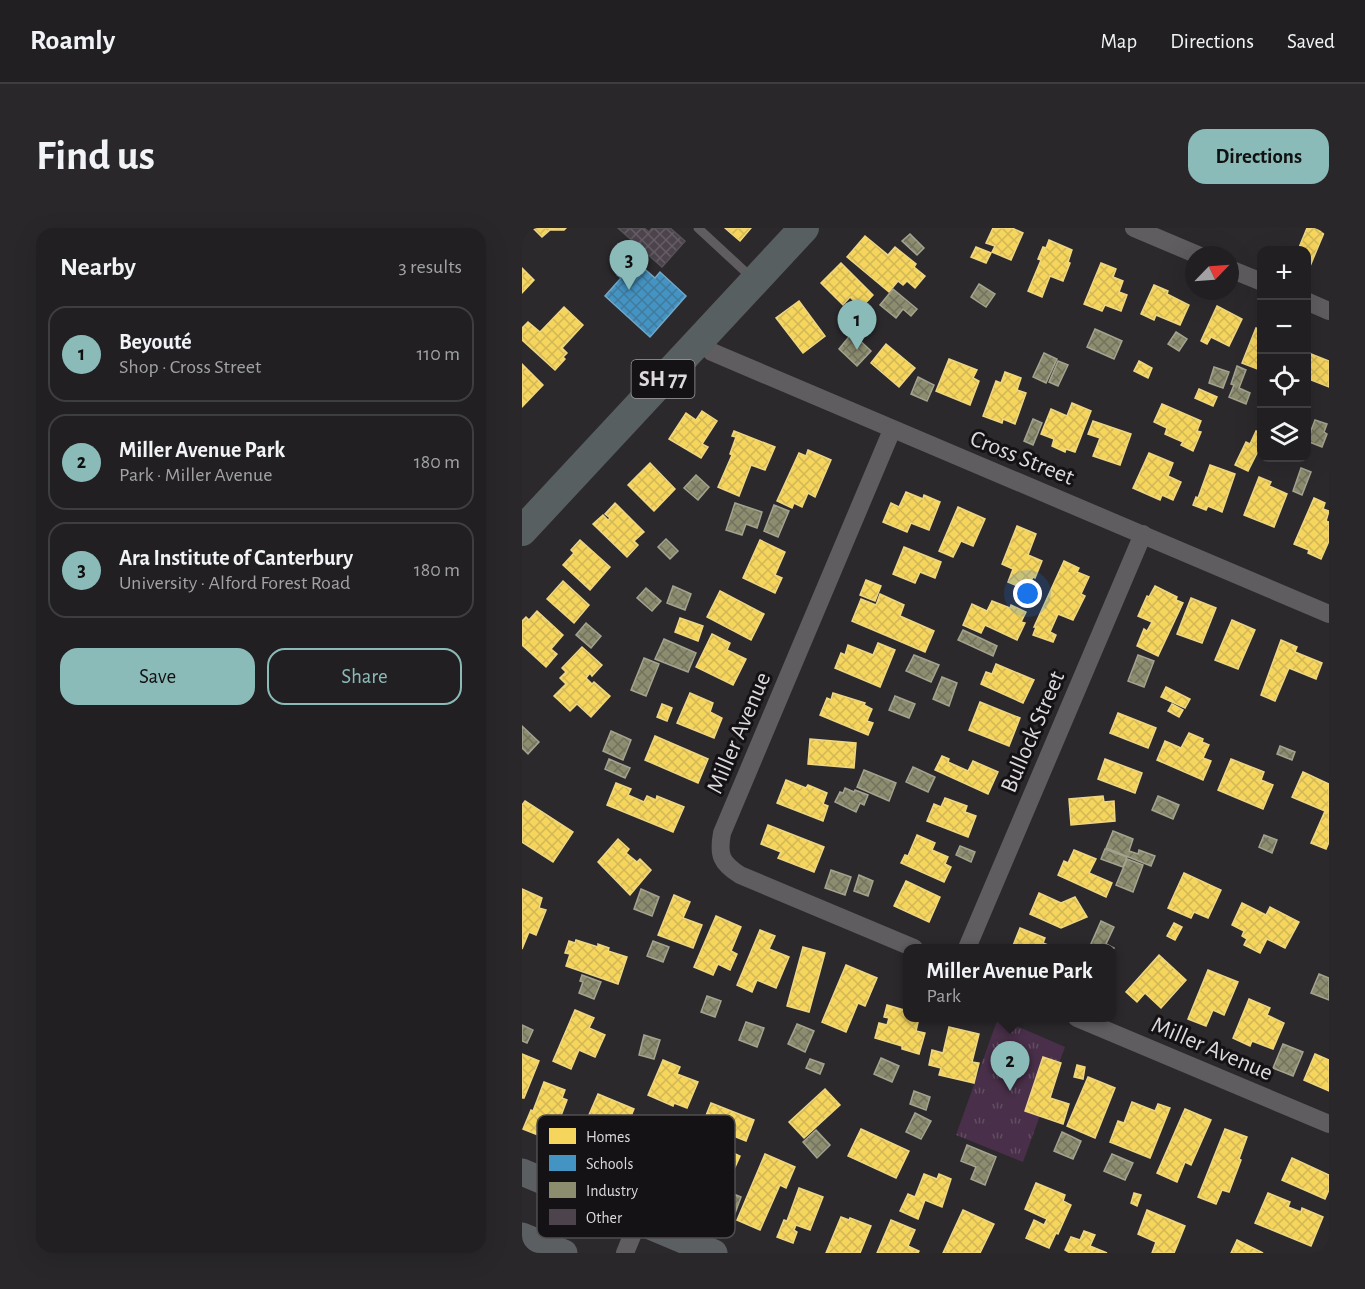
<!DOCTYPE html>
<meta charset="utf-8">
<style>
:root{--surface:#211f21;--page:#29272a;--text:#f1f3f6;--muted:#a2a2a5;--line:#3e3d3f;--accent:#8bbbb9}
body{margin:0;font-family:"Alegreya Sans",sans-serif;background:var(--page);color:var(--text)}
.controls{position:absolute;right:18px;top:18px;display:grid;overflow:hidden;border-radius:12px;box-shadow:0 6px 24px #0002}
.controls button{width:54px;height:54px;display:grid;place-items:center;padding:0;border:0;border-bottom:2px solid var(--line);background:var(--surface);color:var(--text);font:30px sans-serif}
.compass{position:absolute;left:663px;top:18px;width:54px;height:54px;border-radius:50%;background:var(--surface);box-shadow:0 6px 24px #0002;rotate:65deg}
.you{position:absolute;left:506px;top:366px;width:21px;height:21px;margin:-15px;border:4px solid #fff;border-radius:50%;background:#1a73e8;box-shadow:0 0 0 9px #1a73e833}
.badge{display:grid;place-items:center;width:39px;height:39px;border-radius:50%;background:var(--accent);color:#111;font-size:20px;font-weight:700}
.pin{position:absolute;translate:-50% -50px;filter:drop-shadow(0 2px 3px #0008)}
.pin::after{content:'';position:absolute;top:32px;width:21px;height:18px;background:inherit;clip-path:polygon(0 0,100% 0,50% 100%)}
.popup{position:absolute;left:381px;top:716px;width:213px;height:78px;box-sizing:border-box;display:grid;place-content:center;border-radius:12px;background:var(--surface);filter:drop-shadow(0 2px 4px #0005);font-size:20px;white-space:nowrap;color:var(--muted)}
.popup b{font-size:22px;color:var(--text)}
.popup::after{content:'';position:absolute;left:50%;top:100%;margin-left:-12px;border:12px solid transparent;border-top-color:var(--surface)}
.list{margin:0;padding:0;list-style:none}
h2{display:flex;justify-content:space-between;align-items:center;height:78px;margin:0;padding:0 24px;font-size:26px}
h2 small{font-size:20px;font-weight:400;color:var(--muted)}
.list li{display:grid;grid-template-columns:39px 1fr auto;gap:18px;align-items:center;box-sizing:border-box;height:96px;margin:0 12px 12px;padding:0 12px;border:2px solid var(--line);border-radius:18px}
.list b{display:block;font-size:22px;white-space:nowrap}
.list p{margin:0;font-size:20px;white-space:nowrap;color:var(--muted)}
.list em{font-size:20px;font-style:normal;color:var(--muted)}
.actions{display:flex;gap:12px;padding:18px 24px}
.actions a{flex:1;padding:14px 0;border:2px solid var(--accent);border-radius:18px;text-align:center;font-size:21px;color:var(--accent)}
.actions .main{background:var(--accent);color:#111}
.icon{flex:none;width:33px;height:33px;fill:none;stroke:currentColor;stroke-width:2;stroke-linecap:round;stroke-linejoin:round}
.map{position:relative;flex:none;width:807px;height:1025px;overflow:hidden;border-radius:18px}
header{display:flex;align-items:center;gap:36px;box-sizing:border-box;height:84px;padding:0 30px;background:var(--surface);border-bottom:2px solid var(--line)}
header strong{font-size:28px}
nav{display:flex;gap:33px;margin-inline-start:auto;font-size:21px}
.intro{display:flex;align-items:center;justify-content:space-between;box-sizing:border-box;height:144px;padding:0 36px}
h1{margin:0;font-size:42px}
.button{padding:15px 27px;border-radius:18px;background:var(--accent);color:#111;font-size:21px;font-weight:700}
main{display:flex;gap:36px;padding:0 36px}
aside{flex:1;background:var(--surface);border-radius:18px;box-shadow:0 6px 24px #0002}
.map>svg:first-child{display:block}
.grass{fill:url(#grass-tufts)}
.homes{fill:url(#homes-cross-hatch);stroke:#eed682;stroke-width:1.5}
.schools{fill:url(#schools-cross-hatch);stroke:#71a8ca;stroke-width:1.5}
.industry{fill:url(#industry-cross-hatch);stroke:#a4a38f;stroke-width:1.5}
.building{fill:url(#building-cross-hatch);stroke:#565356;stroke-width:1.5}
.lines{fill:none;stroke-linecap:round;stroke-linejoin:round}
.lane{stroke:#5f5d5f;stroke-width:9}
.street{stroke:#5f5d5f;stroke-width:18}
.secondary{stroke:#5c5f61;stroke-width:27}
.primary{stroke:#585f61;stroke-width:30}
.labels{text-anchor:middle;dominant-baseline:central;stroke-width:6;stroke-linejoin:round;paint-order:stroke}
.shield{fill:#141214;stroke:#a19da0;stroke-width:1.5}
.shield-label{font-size:22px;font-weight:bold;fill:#ddd9dc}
.street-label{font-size:24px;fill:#ddd9dc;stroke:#141214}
.key{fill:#141214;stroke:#504e50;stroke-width:1.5}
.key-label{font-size:16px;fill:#ddd9dc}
</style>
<header>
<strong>Roamly</strong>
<nav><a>Map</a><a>Directions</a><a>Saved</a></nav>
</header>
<div class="intro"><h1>Find us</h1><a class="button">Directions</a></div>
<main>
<aside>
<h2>Nearby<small>3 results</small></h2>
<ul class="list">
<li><span class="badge">1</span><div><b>Beyouté</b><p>Shop · Cross Street</p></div><em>110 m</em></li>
<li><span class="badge">2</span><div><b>Miller Avenue Park</b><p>Park · Miller Avenue</p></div><em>180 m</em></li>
<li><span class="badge">3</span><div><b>Ara Institute of Canterbury</b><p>University · Alford Forest Road</p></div><em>180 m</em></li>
</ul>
<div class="actions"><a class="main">Save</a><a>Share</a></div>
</aside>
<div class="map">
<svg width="807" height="1025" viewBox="0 0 807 1025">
<defs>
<pattern id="grass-tufts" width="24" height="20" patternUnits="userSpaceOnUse" patternTransform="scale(1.5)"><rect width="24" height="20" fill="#492f49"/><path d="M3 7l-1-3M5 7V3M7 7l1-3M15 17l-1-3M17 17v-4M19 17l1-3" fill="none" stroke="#634d63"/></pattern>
<pattern id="homes-cross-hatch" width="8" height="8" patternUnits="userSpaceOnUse" patternTransform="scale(1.5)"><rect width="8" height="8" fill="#f6d55c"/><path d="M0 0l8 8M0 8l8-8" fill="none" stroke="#d2b757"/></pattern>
<pattern id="schools-cross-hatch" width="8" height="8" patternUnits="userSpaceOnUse" patternTransform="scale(1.5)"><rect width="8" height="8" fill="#4393c3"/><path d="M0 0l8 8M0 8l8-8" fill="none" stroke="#437a9c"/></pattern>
<pattern id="industry-cross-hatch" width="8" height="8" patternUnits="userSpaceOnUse" patternTransform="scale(1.5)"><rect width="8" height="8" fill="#8c8c6e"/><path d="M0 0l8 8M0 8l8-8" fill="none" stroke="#72725f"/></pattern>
<pattern id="building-cross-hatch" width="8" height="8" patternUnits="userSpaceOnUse" patternTransform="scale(1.5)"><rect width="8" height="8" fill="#4c434c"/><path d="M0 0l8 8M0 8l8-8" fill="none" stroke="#655e65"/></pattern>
</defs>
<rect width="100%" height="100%" fill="#2c292c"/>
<path class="grass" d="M476,790L543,819L501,934L434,907Z"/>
<g class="homes">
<path d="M11,0H44L42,2H28L20,9Z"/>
<path d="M203,0H229L218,13Z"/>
<path d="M471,0H490L501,5L489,32L470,24L473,18L464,15Z"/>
<path d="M785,0H804L786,43L784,22H776Z"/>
<path d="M343,8L366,27L373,19L394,36L392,39L403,48L393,60L385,53L381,57L376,53L367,64L325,29Z"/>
<path d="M527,12L550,22L546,34L548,35L541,53L528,48L520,69L506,63L519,32L516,31L521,19L524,20Z"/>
<path d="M454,19L469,25L464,35L449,29Z"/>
<path d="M319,35L351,67L339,80L328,69L321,77L299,55Z"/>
<path d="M579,35L594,41L591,49L601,53L597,64L605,67L599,83L583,77L580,83L562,76Z"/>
<path d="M0,40L12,52L0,65Z"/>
<path d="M632,57L646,63L645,66L667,77L658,97L634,87L632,92L619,86Z"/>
<path d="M277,73L303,108L281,125L254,90Z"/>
<path d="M695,78L720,91L707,118L689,109L685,116L679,113Z"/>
<path d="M42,79L61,97L40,120L45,125L41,129L43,131L33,142L0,112V100L6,94L18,104Z"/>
<path d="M734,100L740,102L738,142L720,135Z"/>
<path d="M364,116L393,140L377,159L349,135Z"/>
<path d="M784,124L807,133V159L784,150Z"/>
<path d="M427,131L455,142L451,150L457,153L448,177L414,163Z"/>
<path d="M617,133L630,140L626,150L612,143Z"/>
<path d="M0,136L21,157L0,179Z"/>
<path d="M483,144L499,150L495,162L504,165L493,196L481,191L480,195L461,188L474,153L479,155Z"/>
<path d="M677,161L695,169L691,178L673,170Z"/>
<path d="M550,175L569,183L553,224L544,221L543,224L530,218L532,211L519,206L529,181L545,188Z"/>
<path d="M640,176L679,193L675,203L679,204L671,223L659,217L661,214L643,206L645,200L632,194Z"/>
<path d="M180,183L195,193L180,216L186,219L179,230L147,211L164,185L174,192Z"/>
<path d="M571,193L609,206L598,237L571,228L578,210L566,206Z"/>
<path d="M212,203L253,219L243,242L229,237L217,268L196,259L210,227L208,226L214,209L210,208Z"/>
<path d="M734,203L740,206V215L726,243L713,237L724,214L728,216Z"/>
<path d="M286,222L309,232L293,269L286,265L280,279L272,275L270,280L255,273L277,225L284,228Z"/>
<path d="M627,225L651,235L646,248L659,254L651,272L640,267L638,272L611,260Z"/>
<path d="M128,235L153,261L132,283L106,257Z"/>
<path d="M688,237L713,246L700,284L686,278L684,282L671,277L674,269L676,270Z"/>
<path d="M737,249L749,254L747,258L765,266L752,299L722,287Z"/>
<path d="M384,264L401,271L402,267L418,274L407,302L389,295L385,304L361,294L369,275L377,279Z"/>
<path d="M792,270L803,275L801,281L807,283L804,293L807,294V313L799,331L786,325L787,322L772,316Z"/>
<path d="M93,275L122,304L112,313L116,317L105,329L71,296L81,287L86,292L88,290L83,286Z"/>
<path d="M436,279L463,291L451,318L439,313L431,329L417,323Z"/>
<path d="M495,298L514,306L506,327L520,333L513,350L511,349L505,362L486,354L491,341L480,336Z"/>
<path d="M58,312L88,339L68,362L41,337L52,325L49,322Z"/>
<path d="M238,312L263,324L253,347L260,350L253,365L221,350Z"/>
<path d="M382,319L419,334L413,350L398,344L393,355L371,346Z"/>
<path d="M542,333L557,340L555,344L567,349L559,366L563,368L551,392L536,386L528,404L534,407L531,414L511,407L514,399H512Z"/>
<path d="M344,352L359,358L353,373L338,367Z"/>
<path d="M41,353L67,377L52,395L25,371Z"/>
<path d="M633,358L655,369L654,372L661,375L636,428L615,418L622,401L625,403L630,394L616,388L625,368L627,369Z"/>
<path d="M198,363L242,386L229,412L185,389Z"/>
<path d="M358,366L382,377L378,388L412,403L403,424L330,393L339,371L354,377Z"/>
<path d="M669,370L694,380L680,415L655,406Z"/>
<path d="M470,373L488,380L489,377L504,384L499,394L503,395L495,412L463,397L459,405L441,397L450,376L465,383Z"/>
<path d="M15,383L41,407L29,421L35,426L24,439L0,417V393L4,389L7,392Z"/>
<path d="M158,390L181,398L176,413L153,404Z"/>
<path d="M710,392L733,402L716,441L693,432Z"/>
<path d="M190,406L208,415L205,422L224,431L211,457L174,439Z"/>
<path d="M759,412L775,419L773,424L800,435L794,451L767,440L753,473L739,467Z"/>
<path d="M356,415L373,422L358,459L313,440L319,425L323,427L326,417L351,427Z"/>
<path d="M60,419L80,437L70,448L68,445L64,450L70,456L72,454L88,468L69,489L55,476L48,483L32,468L44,456L38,450L44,444L40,440Z"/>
<path d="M474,436L512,452L501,475L459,456L464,444L470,446Z"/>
<path d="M644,459L668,471L663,480L639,469Z"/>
<path d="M168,465L191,475L188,484L200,490L192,510L155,495Z"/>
<path d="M311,465L343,475L342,477L350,481L345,493L351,495L346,507L298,487L305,470L309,472Z"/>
<path d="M458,474L498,490L487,518L447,502Z"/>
<path d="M140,476L150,480L145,493L135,489Z"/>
<path d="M650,476L661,482L657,489L646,483Z"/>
<path d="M596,485L634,500L626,520L588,505Z"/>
<path d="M667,505L681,511L680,514L687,517L681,530L689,533L681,552L635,532L643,513L659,520Z"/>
<path d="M133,508L186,531L176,555L123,532Z"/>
<path d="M288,511L334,515L332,540L286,536Z"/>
<path d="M420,528L427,531L426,534L446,543L451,533L476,544L466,566L413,542Z"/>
<path d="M583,531L620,545L613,565L576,551Z"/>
<path d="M709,531L742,544L739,552L751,557L741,581L696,562Z"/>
<path d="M781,544L807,556V614L804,621L789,615L803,583L770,569Z"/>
<path d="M264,552L284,560L286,557L305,565L301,576L306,578L301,593L255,575Z"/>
<path d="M94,555L109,561L106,567L122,574L125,568L134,572L135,568L162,579L151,604L85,577Z"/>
<path d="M581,568L582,574L592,573L593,593L549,597L547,571Z"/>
<path d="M423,570L445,578L443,584L454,588L446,609L405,593L412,576L419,579Z"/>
<path d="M3,573L51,604L31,634L0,614V577Z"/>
<path d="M246,597L302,619L292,644L256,630L259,624L239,616Z"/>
<path d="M395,607L413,615L410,622L426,629L423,636L429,639L422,654L379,635L383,627L386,628Z"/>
<path d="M96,611L107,621L104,625L115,634L118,631L129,642L108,667L76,634Z"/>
<path d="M552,622L574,631L567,645L590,655L584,669L536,647L542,633L546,635Z"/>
<path d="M662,645L699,662L686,690L672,684L669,690L646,680Z"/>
<path d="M384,653L418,669L407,694L372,678Z"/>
<path d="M0,661L20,670L17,680L24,682L14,707L7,704L0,721Z"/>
<path d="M517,665L539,675L553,669L565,689L539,700L508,686Z"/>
<path d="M152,667L168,674L161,690L180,697L171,720L136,707Z"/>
<path d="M720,675L744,687L748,679L777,694L763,720L745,711L738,725L722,717L725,711L720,708L722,703L710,697Z"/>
<path d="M194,688L219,699L209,723L215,726L208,742L196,736L191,747L172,739Z"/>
<path d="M652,695L660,699L653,712L645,708Z"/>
<path d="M498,700L523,710L521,715L533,720H490Z"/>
<path d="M238,702L253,708L247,721L267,729L254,760L235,752L230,764L215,757Z"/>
<path d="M54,712L76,719V716L87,720L86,723L105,729L96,756L44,738L48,726L43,725L47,713L53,715Z"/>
<path d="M281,719L303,725L287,784L265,778Z"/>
<path d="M637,727L664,752L639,780L623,765L615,774L604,764Z"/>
<path d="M324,737L355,750L343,778L336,775L324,804L300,794Z"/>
<path d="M686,742L716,754L702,787L691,782L684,798L666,791Z"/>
<path d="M727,771L748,780L745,787L762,795L751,821L730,813L728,818L711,810Z"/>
<path d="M365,777L386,783V790H397L394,803L403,805L397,826L380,821V818L353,810L357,795L365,797L367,790L362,789Z"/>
<path d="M53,782L72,790L67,800L83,807L73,829L57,822L49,841L31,833Z"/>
<path d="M427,799L457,806L450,834L457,835L452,855L417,847L419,840L407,837L410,822L421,825Z"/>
<path d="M0,826L17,833L2,870H0Z"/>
<path d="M793,826L807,832V863L782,852Z"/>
<path d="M521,829L539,835L528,870L547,876L541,896L503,883Z"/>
<path d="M141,832L158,839L155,846L176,854L165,880L152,875L151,878L126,867Z"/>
<path d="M555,837L563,839L561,851L552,849Z"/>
<path d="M566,849L593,860L573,910L545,898Z"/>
<path d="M22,854L43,862L40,870L45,872L32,906L18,901L16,907L1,901L9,882L11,883Z"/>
<path d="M303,861L318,877L282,910L267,894Z"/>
<path d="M76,866L112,881L99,912L80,904L84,897L66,889Z"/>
<path d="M610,874L633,883L636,876L648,880L628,930L588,914L596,893L602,895Z"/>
<path d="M189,875L232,892L224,913L194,901L193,905L179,900Z"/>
<path d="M663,881L689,892L669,937L663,934L655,954L635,945Z"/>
<path d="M339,901L387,923L374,950L326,928Z"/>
<path d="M703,901L725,909L717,931L719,932L707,964L700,962L694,976L676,969Z"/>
<path d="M110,904L144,917L136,937L128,934L126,937L118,933L112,947L93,939L99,925L101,926Z"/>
<path d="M196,918L218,928L204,959L192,954L190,958L177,952L189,925L192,927Z"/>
<path d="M243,926L273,939L264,960L258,957L238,1002L215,992Z"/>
<path d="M770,930L807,947V962L803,971L760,952Z"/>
<path d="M402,946L415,951L417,946L429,951L420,979L403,972L396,991L378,983L386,966L393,969Z"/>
<path d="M514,955L543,967L541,973L549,977L536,1006L534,1005L527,1020L504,1010L512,992L522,997L525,991L503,981Z"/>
<path d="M277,960L301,969L288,1002L274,997L272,1002L275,1004L271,1015L255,1009L262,992L265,993Z"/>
<path d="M612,965L619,967L615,978L609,975Z"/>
<path d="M746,965L768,974L766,979L779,984L780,980L801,989L789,1018L733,995Z"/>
<path d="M441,982L472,996L458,1025H421Z"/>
<path d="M625,982L663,998L652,1025H630L634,1014L616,1006Z"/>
<path d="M319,989L327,992L328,990L349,998L338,1025H304Z"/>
<path d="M369,992L393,1002L386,1018L397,1023L396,1025H355Z"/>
<path d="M562,1003L573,1007L568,1018L585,1025H548L543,1022L549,1009L558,1012Z"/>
<path d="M715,1012L741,1025H709Z"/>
</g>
<path class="schools" d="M110,30L133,50L138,44L164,68L128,109L83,68L99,50L95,47Z"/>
<g class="industry">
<path d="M388,6L402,20L395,27L380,13Z"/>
<path d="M457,56L473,66L464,79L449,69Z"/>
<path d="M371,61L395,81L389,88L381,81L374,90L358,77Z"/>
<path d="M573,101L600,113L592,131L565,119Z"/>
<path d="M654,104L665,111L657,123L646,116Z"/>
<path d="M330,105L349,123L335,138L317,121Z"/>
<path d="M522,125L535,131L524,155L511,149Z"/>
<path d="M536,133L546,137L536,158L527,154Z"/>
<path d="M715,138L724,142L717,160L728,165L724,176L707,169L712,157L709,156Z"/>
<path d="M692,139L707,144L701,160L687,155Z"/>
<path d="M396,149L412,157L405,173L389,166Z"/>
<path d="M511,191L520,195L511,217L502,213Z"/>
<path d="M793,192L805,196L802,204L805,206L800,219L785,213Z"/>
<path d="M779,240L789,244L780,267L771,263Z"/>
<path d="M174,247L187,259L176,272L162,260Z"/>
<path d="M213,275L240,284L235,300L224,296L220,307L204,302Z"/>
<path d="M252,277L267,283L256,309L242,303Z"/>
<path d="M144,311L156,323L148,331L136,319Z"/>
<path d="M151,358L169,366L163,382L145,375Z"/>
<path d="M124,360L139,373L130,383L115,370Z"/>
<path d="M64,395L79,408L69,420L54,407Z"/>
<path d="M441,402L475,418L471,428L436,412Z"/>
<path d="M142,411L174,425L166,444L133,431Z"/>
<path d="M392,427L417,437L409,454L384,443Z"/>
<path d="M616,427L632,433L622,459L606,453Z"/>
<path d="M122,430L137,436L124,468L109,462Z"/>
<path d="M420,449L435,455L427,478L411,471Z"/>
<path d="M373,468L393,476L387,490L367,482Z"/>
<path d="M0,498L17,514L6,526L0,520Z"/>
<path d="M89,503L109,512L101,532L81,523Z"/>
<path d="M758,518L773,524L770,532L755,526Z"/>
<path d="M87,531L108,540L103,550L83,541Z"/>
<path d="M391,539L413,549L406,564L384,554Z"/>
<path d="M342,542L374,555L367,573L335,559Z"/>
<path d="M323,560L332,564L333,562L346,567L342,577L338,575L334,584L313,574L318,564L321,565Z"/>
<path d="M636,568L657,577L651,591L630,582Z"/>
<path d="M591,603L611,611L607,623L616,626L617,622L633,628L629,638L584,620Z"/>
<path d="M742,607L755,612L750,625L737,619Z"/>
<path d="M438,618L453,624L449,634L434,627Z"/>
<path d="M583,621L605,629L601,639L579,631Z"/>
<path d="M605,631L621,637L611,664L594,657Z"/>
<path d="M309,642L329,649L323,667L303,660Z"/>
<path d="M337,647L351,653L346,668L332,663Z"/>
<path d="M119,661L137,669L130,688L112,681Z"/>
<path d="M579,693L592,699L584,716L592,720L590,724V720H575L568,718Z"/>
<path d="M131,713L147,719L141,734L125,728Z"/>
<path d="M797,746L807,750V772L789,765Z"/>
<path d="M60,747L79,754L72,771L57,765L61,754L58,753Z"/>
<path d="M185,768L199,773L193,789L179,784Z"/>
<path d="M224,794L242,800L235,819L217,812Z"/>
<path d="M275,796L292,803L283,824L266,816Z"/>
<path d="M0,797L11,802L5,815L0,813Z"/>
<path d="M122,807L138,812L132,831L117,827Z"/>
<path d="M761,816L781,824L771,848L751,840Z"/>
<path d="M359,830L377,838L370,854L352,846Z"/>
<path d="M288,831L302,836L298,846L284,840Z"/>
<path d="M392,863L408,869L404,882L388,876Z"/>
<path d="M393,885L409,893L399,911L384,904Z"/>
<path d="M294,902L308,917L295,930L281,914Z"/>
<path d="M540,904L559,913L551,931L532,923Z"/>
<path d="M445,917L474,929L463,957L449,951L454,939L439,933Z"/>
<path d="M590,926L611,935L603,952L582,943Z"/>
<path d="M204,963L219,969L212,988L196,982Z"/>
</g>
<path class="building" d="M96,0H122L127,4L130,0H148L163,13L140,39Z"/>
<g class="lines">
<path class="lane" d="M176,0L229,49"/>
<g class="street">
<path d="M612,0L676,27"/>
<path d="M708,41L740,54"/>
<path d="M784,73L807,83"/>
<path d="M178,113L190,124L197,127C400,215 604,299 807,386"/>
<path d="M370,202L200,605C196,627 199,635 218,647L392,720"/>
<path d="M445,720L621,306"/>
<path d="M555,790L807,896"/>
<path d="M103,1025L116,993"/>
</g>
<g class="secondary">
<path d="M0,944L192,1025"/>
<path d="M0,1008L42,1025"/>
</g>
<path class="primary" d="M0,303L282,0"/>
</g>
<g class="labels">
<rect class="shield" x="109.5" y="132" width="63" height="38" rx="4.5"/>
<g class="shield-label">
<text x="141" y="151">SH 77</text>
</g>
<g class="street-label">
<text transform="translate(500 230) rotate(22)">Cross Street</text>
<text transform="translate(511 504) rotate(-67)">Bullock Street</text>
<text transform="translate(217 505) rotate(-67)">Miller Avenue</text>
<text transform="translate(690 821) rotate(23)">Miller Avenue</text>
</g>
</g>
<rect x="15" y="887" width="198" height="123" rx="9" class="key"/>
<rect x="27" y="900" width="27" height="16" fill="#f6d55c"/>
<rect x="27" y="927" width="27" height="16" fill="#4393c3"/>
<rect x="27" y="954" width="27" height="16" fill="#8c8c6e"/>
<rect x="27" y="981" width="27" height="16" fill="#4c434c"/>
<g class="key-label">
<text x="64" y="914">Homes</text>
<text x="64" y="941">Schools</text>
<text x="64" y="968">Industry</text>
<text x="64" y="995">Other</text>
</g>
</svg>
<div class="controls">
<button>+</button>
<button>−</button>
<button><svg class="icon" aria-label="locate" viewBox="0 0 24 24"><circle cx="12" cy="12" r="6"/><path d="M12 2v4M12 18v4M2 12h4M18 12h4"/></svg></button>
<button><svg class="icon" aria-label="layers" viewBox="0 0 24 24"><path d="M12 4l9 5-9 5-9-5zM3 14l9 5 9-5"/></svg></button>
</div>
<svg class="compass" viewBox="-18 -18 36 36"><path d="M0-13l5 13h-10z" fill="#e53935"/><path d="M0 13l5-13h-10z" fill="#a2a2a5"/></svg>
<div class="you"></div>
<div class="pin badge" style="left:335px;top:122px">1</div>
<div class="pin badge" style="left:488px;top:863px">2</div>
<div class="popup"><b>Miller Avenue Park</b>Park</div>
<div class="pin badge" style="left:107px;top:62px">3</div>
</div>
</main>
